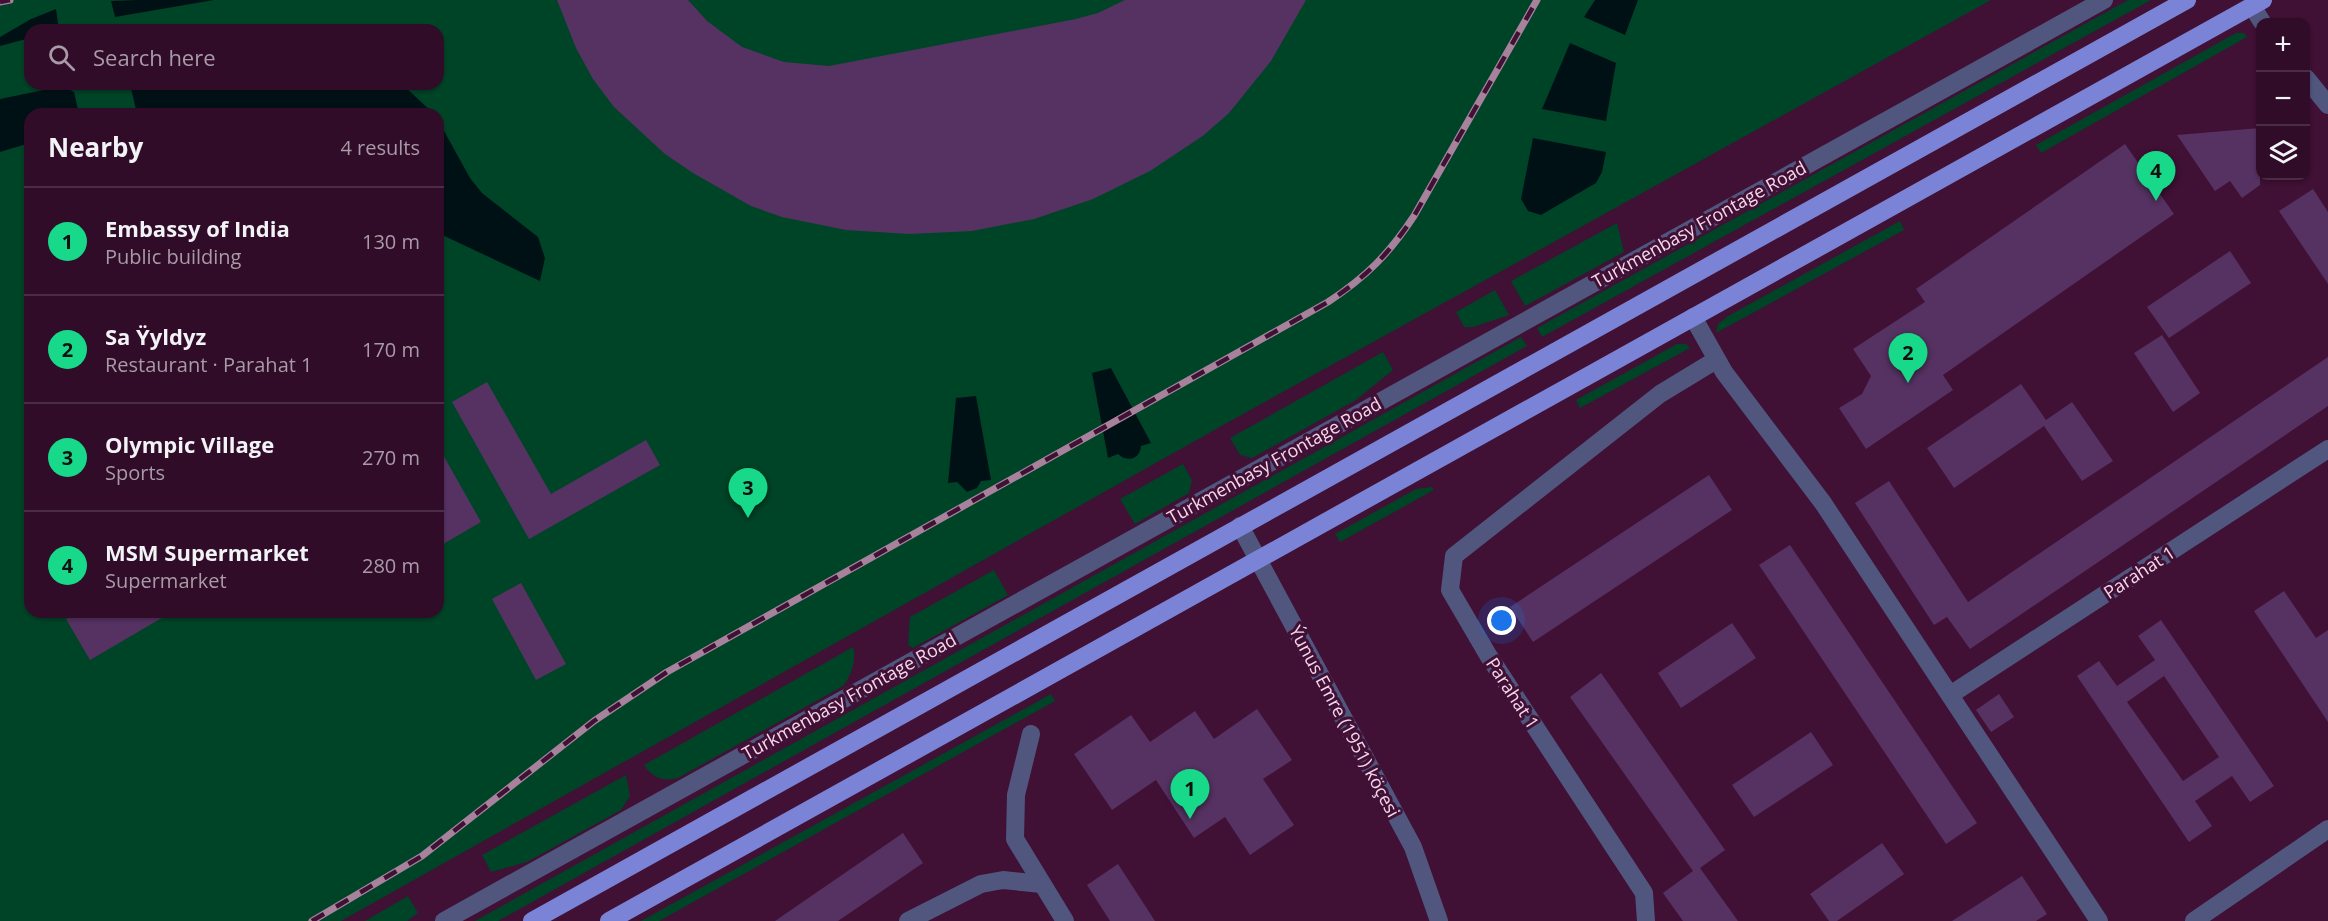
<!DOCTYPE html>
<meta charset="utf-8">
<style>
:root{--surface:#300c28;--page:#381530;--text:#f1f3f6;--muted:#a89ba8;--line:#4b2c45;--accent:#18d989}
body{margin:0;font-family:"Open Sans",sans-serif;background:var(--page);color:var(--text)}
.controls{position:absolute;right:18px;top:18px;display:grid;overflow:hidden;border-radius:12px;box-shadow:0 2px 4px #0004}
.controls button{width:54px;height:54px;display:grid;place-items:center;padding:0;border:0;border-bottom:2px solid var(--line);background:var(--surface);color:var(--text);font:30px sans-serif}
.you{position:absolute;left:1502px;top:621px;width:21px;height:21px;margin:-15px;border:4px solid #fff;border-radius:50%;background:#1a73e8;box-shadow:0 0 0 9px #1a73e833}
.badge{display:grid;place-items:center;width:39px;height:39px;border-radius:50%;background:var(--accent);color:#111;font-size:20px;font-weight:700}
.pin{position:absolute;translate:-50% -50px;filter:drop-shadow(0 2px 3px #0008)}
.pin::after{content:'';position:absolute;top:32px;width:21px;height:18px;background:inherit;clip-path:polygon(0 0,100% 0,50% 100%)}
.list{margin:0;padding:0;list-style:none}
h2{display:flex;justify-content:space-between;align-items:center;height:78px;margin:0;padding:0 24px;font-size:26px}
h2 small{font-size:20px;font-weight:400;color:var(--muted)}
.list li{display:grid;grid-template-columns:39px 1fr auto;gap:18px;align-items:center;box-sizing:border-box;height:108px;padding:0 24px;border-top:2px solid var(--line)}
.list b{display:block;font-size:22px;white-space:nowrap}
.list p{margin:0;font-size:20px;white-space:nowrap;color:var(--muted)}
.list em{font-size:20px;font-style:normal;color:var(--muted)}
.icon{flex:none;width:33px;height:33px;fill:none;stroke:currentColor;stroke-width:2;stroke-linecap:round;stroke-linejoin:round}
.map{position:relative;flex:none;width:2328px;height:921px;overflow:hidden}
.search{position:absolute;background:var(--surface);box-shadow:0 2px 4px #0004;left:24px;top:24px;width:420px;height:66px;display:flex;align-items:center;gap:15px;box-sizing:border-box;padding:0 21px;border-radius:18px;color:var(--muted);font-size:22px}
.panel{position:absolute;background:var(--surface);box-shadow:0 2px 4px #0004;left:24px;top:108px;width:420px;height:510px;border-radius:18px}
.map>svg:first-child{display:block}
.green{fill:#004427;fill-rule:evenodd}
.water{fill:#001116}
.building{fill:#563262;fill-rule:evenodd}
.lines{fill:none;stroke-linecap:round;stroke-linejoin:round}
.minor{stroke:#50567e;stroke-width:18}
.major{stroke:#7a83d6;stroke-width:18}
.rail-casing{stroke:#a8829d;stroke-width:7}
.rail{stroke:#401035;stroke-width:4.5;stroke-dasharray:14;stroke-linecap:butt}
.labels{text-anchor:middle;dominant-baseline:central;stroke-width:6;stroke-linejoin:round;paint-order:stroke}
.street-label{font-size:18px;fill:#f6d7ec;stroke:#401035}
</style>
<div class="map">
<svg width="2328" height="921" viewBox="0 0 2328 921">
<rect width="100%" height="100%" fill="#401035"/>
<g class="green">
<path d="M0,0H1991L1225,424L341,921H0ZM30,30H438V84H30ZM30,114H438V612H30Z"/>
<path d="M2128,0H2151L1542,337L1537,328Z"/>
<path d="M2236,33H2244L2247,37L2041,153L2036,145Z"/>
<path d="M1900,221L1904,230L1716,333L1718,324L1728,316Z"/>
<path d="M1617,223L1624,252L1525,306L1511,281Z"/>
<path d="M1495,290L1509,315L1473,327H1464L1456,312Z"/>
<path d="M1521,337L1527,346L498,921H475Z"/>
<path d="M1677,344H1686L1690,348L1580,408L1576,400Z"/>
<path d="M1383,352L1393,370L1356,400L1252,458L1240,455L1230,438Z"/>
<path d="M1183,464L1192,480L1189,493L1135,524L1120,499Z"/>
<path d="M1432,487L1434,490L1340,542L1335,534L1416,489Z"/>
<path d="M994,570L1008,595L913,648L908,645L910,617Z"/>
<path d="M853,647C857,659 851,677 843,686L678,778C663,782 653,778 644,765Z"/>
<path d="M1051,694L1055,701L659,921H641Z"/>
<path d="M626,775L630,796L621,810L527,862L491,872L482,855Z"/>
<path d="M408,896L418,913L407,921H365Z"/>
</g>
<g class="water">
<path d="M137,0H214L115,17L111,1Z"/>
<path d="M1595,0H1638L1625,35L1584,17Z"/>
<path d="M56,9L59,30H30V38L0,46V37L31,19Z"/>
<path d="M1570,43L1616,63L1606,121L1542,109Z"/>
<path d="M130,84H402L434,114H137Z"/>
<path d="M63,86L74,92L79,114H30V143L0,152V99Z"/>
<path d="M438,120L470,178L482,193L538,237L545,258L540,281L438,233Z"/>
<path d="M1533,138L1606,152L1602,172L1596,183L1541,215L1528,211L1521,199Z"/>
<path d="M1111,368L1151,443L1141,446C1140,459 1128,463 1118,454L1108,458L1092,373Z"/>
<path d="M976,396L991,480L981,481L977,488L967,492L957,482L948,483L956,398Z"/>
</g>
<g class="building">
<path d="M557,0H688L707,21L742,47L784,62L829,66L1076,19L1098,13L1125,0H1306L1271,61L1229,113L1204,135L1150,171L1093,199L1034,219L972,231L909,234L846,230L782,217L751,206L693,173L665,154L614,107L593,79L576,48Z"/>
<path d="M2260,128V185L2242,198L2230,181L2215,191L2177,135Z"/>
<path d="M2125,144L2174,214L1943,375L1953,390L1866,449L1839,408L1862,394L1871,376L1853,349L1925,302L1916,289Z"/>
<path d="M2313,189L2328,212V284L2279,211Z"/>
<path d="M2230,251L2251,283L2169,338L2147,307Z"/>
<path d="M2162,335L2200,393L2173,412L2134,353Z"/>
<path d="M2328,357V406L1970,649L1947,617L1934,625L1855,503L1889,481L1968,602Z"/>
<path d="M487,382L551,494L646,440L660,465L529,539L452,402Z"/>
<path d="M2021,384L2046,420L2072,402L2113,461L2082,481L2044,426L1954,488L1927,448Z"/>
<path d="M438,446L481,522L438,547Z"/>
<path d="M1709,475L1732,510L1533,642L1510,607Z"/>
<path d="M1790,545L1977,823L1946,844L1759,565Z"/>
<path d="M521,583L566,664L536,680L492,599Z"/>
<path d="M2284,591L2316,638L2328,630V722L2254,611Z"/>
<path d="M78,612H172L90,660L66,619Z"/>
<path d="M2161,620L2274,786L2250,802L2232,776L2195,801L2212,826L2189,842L2077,676L2099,661L2117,686L2155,660L2138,636ZM2164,676L2219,757L2183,781L2127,702Z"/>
<path d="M1732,623L1756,658L1681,708L1658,673Z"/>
<path d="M1601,673L1725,850L1700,868L1738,921H1683L1663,893L1693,871L1570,697Z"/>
<path d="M1999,694L2014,717L1991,732L1976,710Z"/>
<path d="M1257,709L1292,760L1263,779L1294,825L1250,855L1225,817L1194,838L1156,780L1112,810L1074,754L1131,715L1150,742L1195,711L1214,739Z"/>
<path d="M1811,732L1833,765L1754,817L1732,785Z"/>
<path d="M903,833L923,863L838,921H775Z"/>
<path d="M1882,843L1904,874L1837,921H1829L1810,894Z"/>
<path d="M1118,864L1155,921H1110L1087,885Z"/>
<path d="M2022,876L2047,914L2036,921H1952Z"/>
</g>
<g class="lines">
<g class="minor">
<path d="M2252,6L2262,22"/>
<path d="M2306,78L2328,105"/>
<path d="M1693,317L1724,372L1823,503L2099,921"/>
<path d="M1240,526L1413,847L1439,921"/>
<path d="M1950,695L2328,449"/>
<path d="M1031,734L1016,795L1015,839L1065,921"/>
<path d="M444,921L2104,0"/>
<path d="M908,921L981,884L1003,880L1042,884"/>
<path d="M1646,921L1644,893L1488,655L1450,590L1454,556L1660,394L1716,360"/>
<path d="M2194,921L2328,829"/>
</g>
<g class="major">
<path d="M532,921L2187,0"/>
<path d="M609,921L2263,0"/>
</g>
<defs>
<g id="rail">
<path d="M0,2L10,0"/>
<path d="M312,921L422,856L594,721L667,672L1328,302C1366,277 1389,254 1414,216L1537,0"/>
</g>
</defs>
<use href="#rail" class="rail-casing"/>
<use href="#rail" class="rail"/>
</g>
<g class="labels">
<g class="street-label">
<text transform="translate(1699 224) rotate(-29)">Turkmenbasy Frontage Road</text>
<text transform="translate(1274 460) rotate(-29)">Turkmenbasy Frontage Road</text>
<text transform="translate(2139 572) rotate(-33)">Parahat 1</text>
<text transform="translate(1513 693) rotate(57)">Parahat 1</text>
<text transform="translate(849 696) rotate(-29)">Turkmenbasy Frontage Road</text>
<text transform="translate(1345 721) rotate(62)">Ýunus Emre (1951) köçesi</text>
</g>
</g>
</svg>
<div class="controls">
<button>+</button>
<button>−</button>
<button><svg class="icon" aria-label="layers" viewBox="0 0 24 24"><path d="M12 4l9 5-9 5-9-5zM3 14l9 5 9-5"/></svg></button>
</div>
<div class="you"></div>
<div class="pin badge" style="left:1190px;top:819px">1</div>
<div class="pin badge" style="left:1908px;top:383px">2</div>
<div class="pin badge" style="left:748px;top:518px">3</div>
<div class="pin badge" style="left:2156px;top:201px">4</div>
<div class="search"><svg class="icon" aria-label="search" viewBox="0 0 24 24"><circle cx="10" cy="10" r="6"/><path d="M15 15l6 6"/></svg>Search here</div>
<section class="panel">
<h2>Nearby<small>4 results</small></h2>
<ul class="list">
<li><span class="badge">1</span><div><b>Embassy of India</b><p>Public building</p></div><em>130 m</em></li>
<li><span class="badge">2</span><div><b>Sa Ÿyldyz</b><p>Restaurant · Parahat 1</p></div><em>170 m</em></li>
<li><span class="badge">3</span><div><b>Olympic Village</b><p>Sports</p></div><em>270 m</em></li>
<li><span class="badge">4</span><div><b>MSM Supermarket</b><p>Supermarket</p></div><em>280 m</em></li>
</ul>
</section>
</div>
